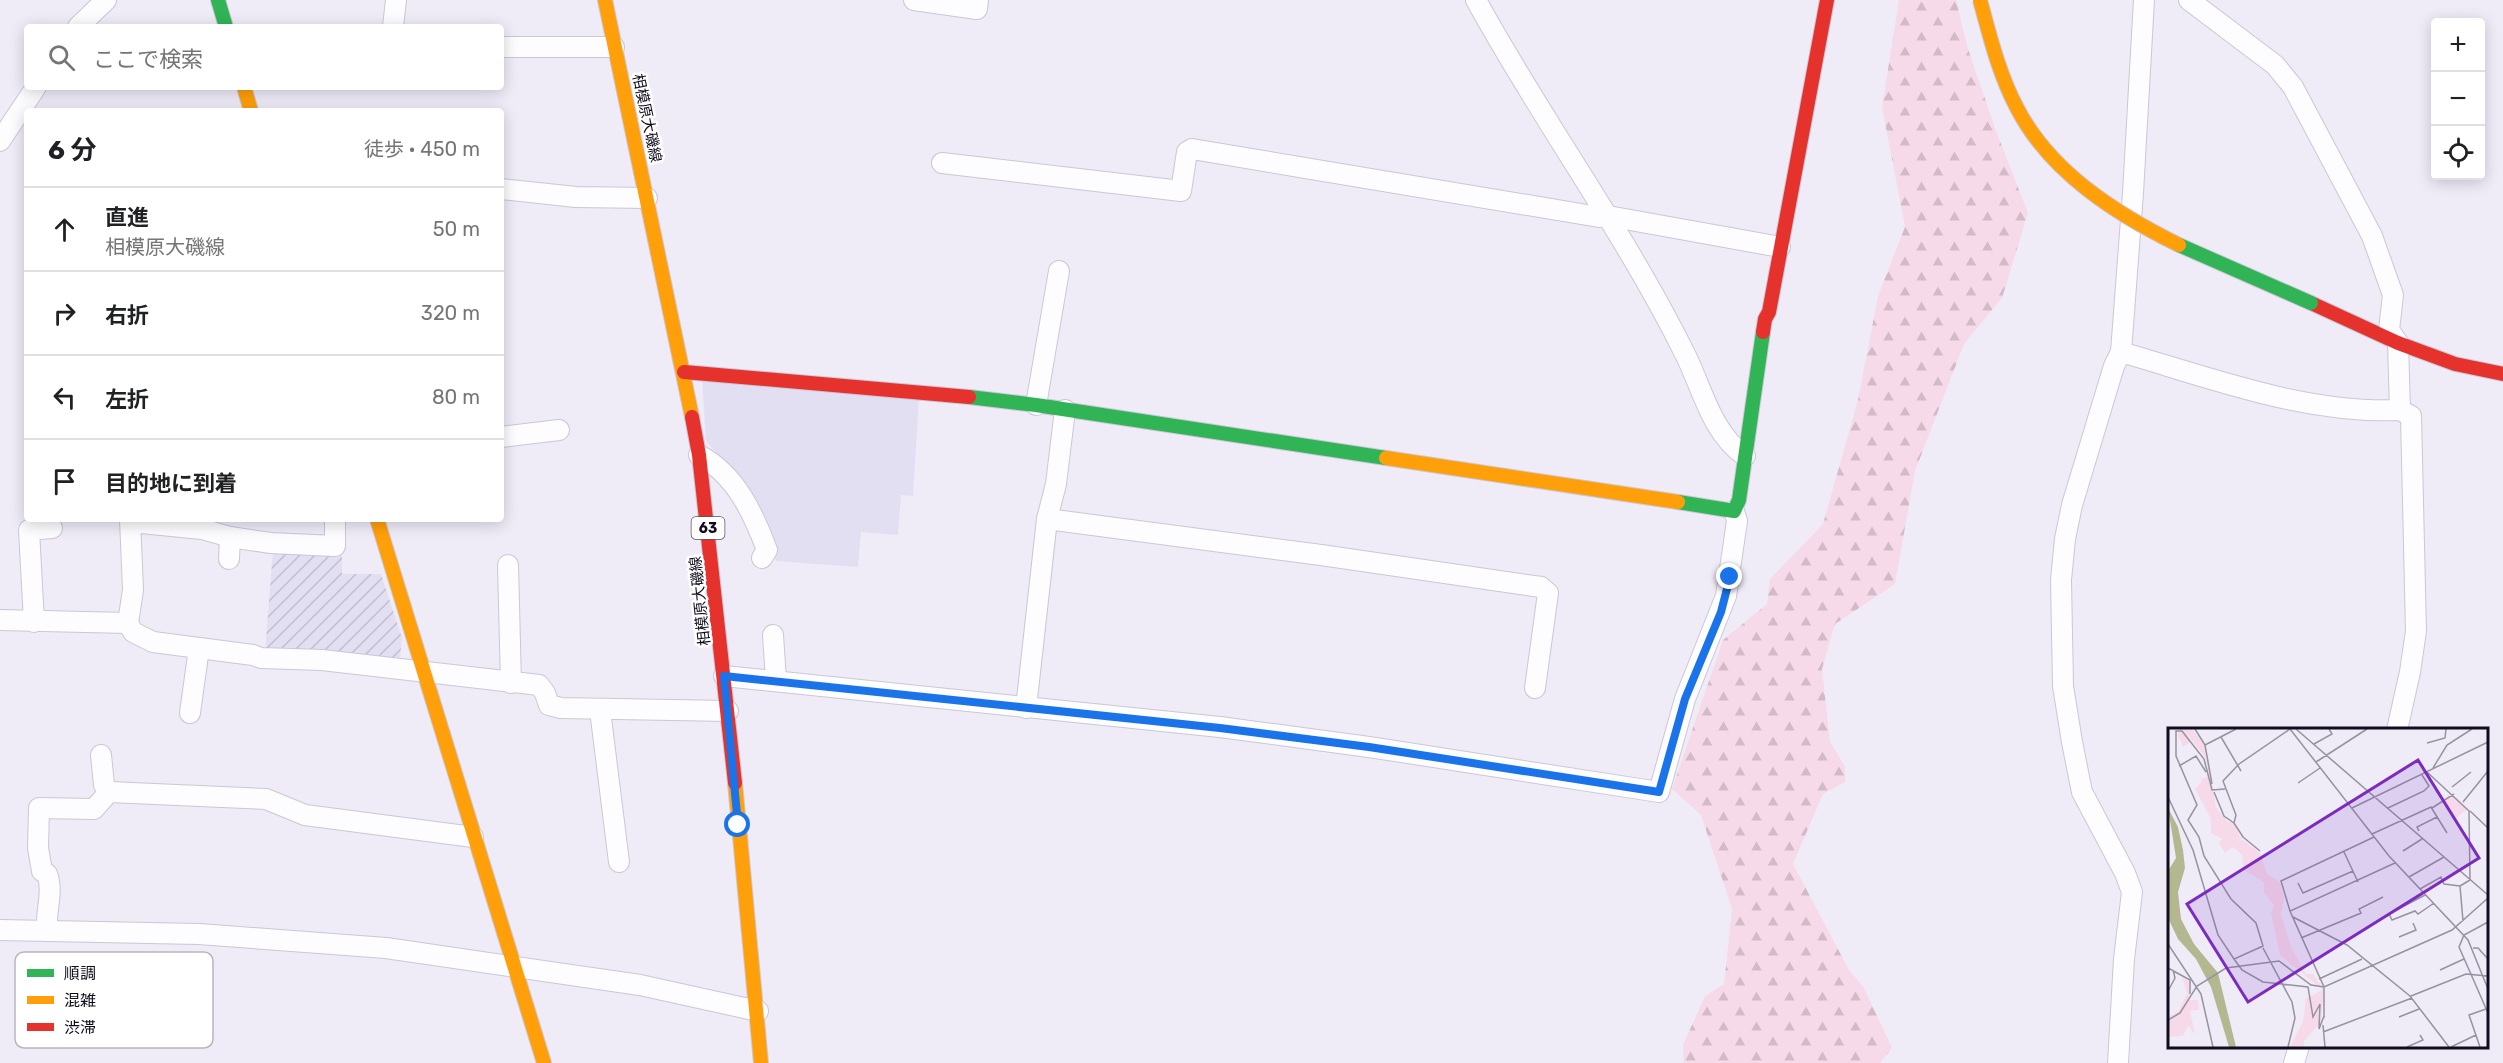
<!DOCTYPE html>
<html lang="ja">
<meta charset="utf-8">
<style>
:root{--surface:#fff;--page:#f2f2f2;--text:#202124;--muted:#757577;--line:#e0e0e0}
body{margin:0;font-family:Rubik,"Noto Sans JP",sans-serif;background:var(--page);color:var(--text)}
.controls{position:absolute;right:18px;top:18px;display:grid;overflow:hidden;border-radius:6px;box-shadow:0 3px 15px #0003}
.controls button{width:54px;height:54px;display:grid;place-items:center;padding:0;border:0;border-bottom:2px solid var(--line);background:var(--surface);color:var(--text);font:30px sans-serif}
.stop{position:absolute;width:18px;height:18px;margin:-14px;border:4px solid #1a73e8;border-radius:50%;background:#fff}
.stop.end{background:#1a73e8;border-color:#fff;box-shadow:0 2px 6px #0008}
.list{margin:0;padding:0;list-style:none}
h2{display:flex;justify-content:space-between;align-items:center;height:78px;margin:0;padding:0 24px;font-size:26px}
h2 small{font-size:20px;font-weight:400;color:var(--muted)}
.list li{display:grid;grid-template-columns:39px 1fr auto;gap:18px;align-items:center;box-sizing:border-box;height:84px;padding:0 24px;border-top:2px solid var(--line)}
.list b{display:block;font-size:22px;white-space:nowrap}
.list p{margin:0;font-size:20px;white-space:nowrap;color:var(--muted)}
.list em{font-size:20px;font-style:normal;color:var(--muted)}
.icon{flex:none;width:33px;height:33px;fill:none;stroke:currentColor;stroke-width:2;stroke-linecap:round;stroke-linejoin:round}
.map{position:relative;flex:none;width:2503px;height:1063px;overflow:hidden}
.search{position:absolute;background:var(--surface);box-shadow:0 3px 15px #0003;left:24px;top:24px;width:480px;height:66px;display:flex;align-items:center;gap:15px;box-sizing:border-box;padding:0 21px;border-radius:6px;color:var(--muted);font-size:22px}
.panel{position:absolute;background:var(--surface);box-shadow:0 3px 15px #0003;left:24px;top:108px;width:480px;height:414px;border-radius:6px}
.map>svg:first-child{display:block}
.built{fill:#e3dff2}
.industrial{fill:url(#industrial-furrows)}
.forest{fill:url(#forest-firs)}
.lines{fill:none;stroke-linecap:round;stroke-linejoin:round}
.street-casing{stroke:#cbc7d6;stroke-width:22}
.fast-casing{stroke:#cbc7d6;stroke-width:16}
.slow-casing{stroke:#cbc7d6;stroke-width:16}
.jam-casing{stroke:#cbc7d6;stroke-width:16}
.street{stroke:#fdfcfe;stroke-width:20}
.fast{stroke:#30b455;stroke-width:14}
.slow{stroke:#ff9f0a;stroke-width:14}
.jam{stroke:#e5322d;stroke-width:14}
.fast-bridge-casing{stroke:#cbc7d6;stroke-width:16;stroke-linecap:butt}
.slow-bridge-casing{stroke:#cbc7d6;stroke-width:16;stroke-linecap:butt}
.fast-bridge{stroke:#30b455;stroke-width:14}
.slow-bridge{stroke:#ff9f0a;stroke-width:14}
.route{stroke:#1a73e8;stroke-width:8}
.labels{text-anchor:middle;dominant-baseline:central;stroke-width:5;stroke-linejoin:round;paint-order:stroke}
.shield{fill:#fff;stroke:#585461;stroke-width:1.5}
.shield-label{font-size:14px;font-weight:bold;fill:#100b1d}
.street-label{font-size:15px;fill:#100b1d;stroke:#fff}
.inset-road{fill:none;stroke:#9692a0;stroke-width:1.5}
.view{fill:#7b2cbf;fill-opacity:0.15;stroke:#7b2cbf;stroke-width:3}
.inset-edge{fill:none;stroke:#100b1d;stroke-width:3}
.key{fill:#fff;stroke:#b7b6bb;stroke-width:1.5}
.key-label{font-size:16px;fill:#100b1d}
</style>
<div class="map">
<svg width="2503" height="1063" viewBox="0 0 2503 1063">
<defs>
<pattern id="industrial-furrows" width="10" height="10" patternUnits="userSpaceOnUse" patternTransform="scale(1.5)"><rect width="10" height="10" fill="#e3dff2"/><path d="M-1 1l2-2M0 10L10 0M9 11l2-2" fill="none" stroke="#c2becf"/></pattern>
<pattern id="forest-firs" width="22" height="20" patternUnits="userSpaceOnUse" patternTransform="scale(1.5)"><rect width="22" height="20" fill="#f7dae9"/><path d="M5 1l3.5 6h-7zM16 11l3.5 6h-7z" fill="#d3bac7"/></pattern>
</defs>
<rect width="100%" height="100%" fill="#efecf8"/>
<path class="built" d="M702,378L919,398L913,496L901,495L898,535L861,532L858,567L776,561L769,537L745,487L706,441Z"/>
<path class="industrial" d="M273,549L342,552V574H381L402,638L399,666L265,654Z"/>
<path class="forest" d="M1899,0H1956L1968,49L1996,131L2028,213L2002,298L1964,344L1915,471L1895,584L1835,624L1822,669L1830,742L1845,766V782L1823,794L1793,864L1849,970L1863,986L1892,1048L1880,1063H1684L1683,1045L1705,996L1724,984L1732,909L1701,815L1672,789L1723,640L1767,604L1770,579L1823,524L1858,400L1878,296L1905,227L1882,107Z"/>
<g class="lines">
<defs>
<g id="street">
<path d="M914,0L977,9L978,0"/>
<path d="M1476,0C1542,121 1625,232 1686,356C1703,391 1712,433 1745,456"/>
<path d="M78,27L106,0"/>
<path d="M393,27L396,0"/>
<path d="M501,47H614"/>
<path d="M0,141L36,87"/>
<path d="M942,163L1181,191L1187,152L1192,149L1599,217L1608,216L1780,247"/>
<path d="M501,189L576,197L647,198"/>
<path d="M2121,352L2133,193L2144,0"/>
<path d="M1036,405L1059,271"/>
<path d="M501,437L559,430"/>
<path d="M699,455C736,475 753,513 767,550L762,558"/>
<path d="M130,519L133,590L128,623L133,632L153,642L253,655L261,658L322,660L539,685L545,693L549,705L561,708L728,711"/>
<path d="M1047,519L1321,555L1541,587L1548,593L1535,688"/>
<path d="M131,522L202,529L230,537L271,543L335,546V519"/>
<path d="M229,559L230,537"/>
<path d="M508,565L511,683"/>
<path d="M0,620L128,623"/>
<path d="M34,622L29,530L52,528"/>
<path d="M773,635L776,680"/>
<path d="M724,676L1220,727L1369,747L1659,792L1685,699L1726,596L1737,521L1734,511"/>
<path d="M1026,708L1047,519L1056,484L1065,410"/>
<path d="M600,710L619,862"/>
<path d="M190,713L199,648"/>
<path d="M2397,730L2410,672L2416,631L2411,416L2400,410"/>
<path d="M101,755L104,785L109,792"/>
<path d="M0,930L199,934L386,948L640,985L758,1011"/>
<path d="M47,931C45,913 54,891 47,874L42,871L38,848L39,808L94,809L109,792L266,799L305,815L473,837"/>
<path d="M2118,1063L2124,959L2132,892L2125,873L2082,792L2072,742L2063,686L2061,580L2065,539L2072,505L2114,366L2121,352C2211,378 2305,414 2400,410L2398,343L2389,330L2393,295L2372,236L2293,87L2275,65L2189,0"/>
<path d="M2294,1063L2299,1046"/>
</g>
<g id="fast">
<path d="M218,0L226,27"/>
<path d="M969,397L1036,405L1386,458"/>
<path d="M1678,502L1734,511L1739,500L1763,332"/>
</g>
<g id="slow">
<path d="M605,0L692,417"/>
<path d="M244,87L251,111"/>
<path d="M1386,458L1678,502"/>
<path d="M377,519L544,1063"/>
<path d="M735,783L761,1063"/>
</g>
<g id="jam">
<path d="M2311,303L2398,343L2455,364L2503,374"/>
<path d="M1763,332L1765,319L1769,312L1827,0"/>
<path d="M684,372L969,397"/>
<path d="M692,417L699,455L735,783"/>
</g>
</defs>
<use href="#street" class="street-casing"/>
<use href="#fast" class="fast-casing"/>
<use href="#slow" class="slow-casing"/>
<use href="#jam" class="jam-casing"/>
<use href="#street" class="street"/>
<use href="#fast" class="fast"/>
<use href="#slow" class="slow"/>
<use href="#jam" class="jam"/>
<defs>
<path id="fast-bridge" d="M2179,245L2311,303"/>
<path id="slow-bridge" d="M1980,0C1990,37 1999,74 2017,108C2050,172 2116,214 2179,245"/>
</defs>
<use href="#fast-bridge" class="fast-bridge-casing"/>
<use href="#slow-bridge" class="slow-bridge-casing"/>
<use href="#fast-bridge" class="fast-bridge"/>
<use href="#slow-bridge" class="slow-bridge"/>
</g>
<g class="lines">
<path class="route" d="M738,825L724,676L1220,728L1369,747L1659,792L1685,699L1721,612L1730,577"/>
</g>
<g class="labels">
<rect class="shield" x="691.5" y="517" width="33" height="22" rx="4.5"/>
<g class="shield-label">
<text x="708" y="528">63</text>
</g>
<g class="street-label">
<text transform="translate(647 118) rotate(78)">相模原大磯線</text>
<text transform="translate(700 601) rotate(-96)">相模原大磯線</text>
</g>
</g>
<g transform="translate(2168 728)">
<rect width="320" height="320" fill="#efecf8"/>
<path d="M5,1H24L31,10L37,18L48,79L60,94L66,95L73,111L92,125L99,146L112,154L116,170L113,187L123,219L138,246H145L156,262L153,294L136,313V319H122L135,293L138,270L155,262L112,227L103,185L106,178L96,164V154L76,142L74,127L65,119L57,125L51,115L54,111L43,105V91L27,61L34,53L31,46L34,51L41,48L38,31L19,6L23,14L15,19L10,7L13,2ZM14,249L21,254V272H30L31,282L22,283L27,306L20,298L15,308L0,309V289L11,283L19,265Z" fill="#f7dae9"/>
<path d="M286,67L300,81L288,90L275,74Z" fill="#f7dae9"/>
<path d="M0,80L10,99L15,122L17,140L10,164L13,191L26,216L50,245L68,319H61L43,259L28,231L10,211L0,190V143L8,130Z" fill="#b4b890"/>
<path class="inset-road" d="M27,1L37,17L44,56M122,1L221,128L300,212L320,261M128,1L320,167M53,9L73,43M259,15L277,10L278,1M146,16L164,6L161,1M37,17L68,1M148,34L199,1M11,38L28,28L38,44M265,40L279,17L304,1M259,44L301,83L302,152M130,55L152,40M284,59L303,44M57,61L44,62L36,31L14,3H8V28L29,77L20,92L31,109L36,128L63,171L88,195L95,218L66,231L74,242L95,254L140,259L145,289L152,276L151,301L156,288M46,64L56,88L66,95M0,69L25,122L50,207L66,231M295,74L320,43M184,80L320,14M220,80L256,63L261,58L254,47M264,80L286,66M302,83L320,100M251,103L249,99L269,89M204,106L263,79L279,105M92,123L75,109L66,95L68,87L55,53L71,36L122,1M235,123L254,111M176,124L190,154M241,149L276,129M130,155L135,165L185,143M252,161L273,149L276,156L292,158M257,167L221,186L224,192L247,183L250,186L266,175M122,183L113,153L206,109M125,189L179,217L242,268L281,319M295,193L292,158L302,152M320,194L296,207L291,219L320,285M231,209L248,202L245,195M133,210L193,185L191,181L215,169M0,216L33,266L45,319M95,220L124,274L127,290L120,319M305,220H310L320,231M0,240L22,252V266M272,242L296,231M151,251L194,231M0,263L7,250L5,242M243,268L298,246L320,248M231,289L251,281M156,290V259L122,183L227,135M0,292L12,285L29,258L58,240L111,233L143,257L156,259L284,202L320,170M155,297L157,319M155,304L244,270M239,319L255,312L252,307M283,319L308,307M312,319L301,287L318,281"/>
<path class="view" d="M250,32L311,130L80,274L19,176Z"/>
<rect width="320" height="320" class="inset-edge"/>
</g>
<rect x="15" y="952" width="198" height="96" rx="9" class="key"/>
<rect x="27" y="969" width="27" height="8" fill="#30b455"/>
<rect x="27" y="996" width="27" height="8" fill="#ff9f0a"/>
<rect x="27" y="1023" width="27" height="8" fill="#e5322d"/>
<g class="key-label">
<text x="64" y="979">順調</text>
<text x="64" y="1006">混雑</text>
<text x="64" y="1033">渋滞</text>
</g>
</svg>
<div class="controls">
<button>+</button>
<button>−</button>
<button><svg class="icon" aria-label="locate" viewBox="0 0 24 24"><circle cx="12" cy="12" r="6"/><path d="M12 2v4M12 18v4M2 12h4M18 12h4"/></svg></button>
</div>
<div class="stop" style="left:738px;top:825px"></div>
<div class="stop end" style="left:1730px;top:577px"></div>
<div class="search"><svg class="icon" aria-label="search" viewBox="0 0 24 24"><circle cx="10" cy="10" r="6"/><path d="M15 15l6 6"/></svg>ここで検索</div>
<section class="panel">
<h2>6 分<small>徒歩 · 450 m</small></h2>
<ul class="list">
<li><svg class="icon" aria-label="ahead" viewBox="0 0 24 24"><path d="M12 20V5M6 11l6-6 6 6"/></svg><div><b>直進</b><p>相模原大磯線</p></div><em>50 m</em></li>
<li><svg class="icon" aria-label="right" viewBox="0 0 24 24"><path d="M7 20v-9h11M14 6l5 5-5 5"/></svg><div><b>右折</b></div><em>320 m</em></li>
<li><svg class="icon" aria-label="left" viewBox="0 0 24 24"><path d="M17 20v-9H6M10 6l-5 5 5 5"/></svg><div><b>左折</b></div><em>80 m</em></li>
<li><svg class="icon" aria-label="arrive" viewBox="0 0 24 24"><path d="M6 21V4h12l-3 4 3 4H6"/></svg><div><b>目的地に到着</b></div></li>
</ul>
</section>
</div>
